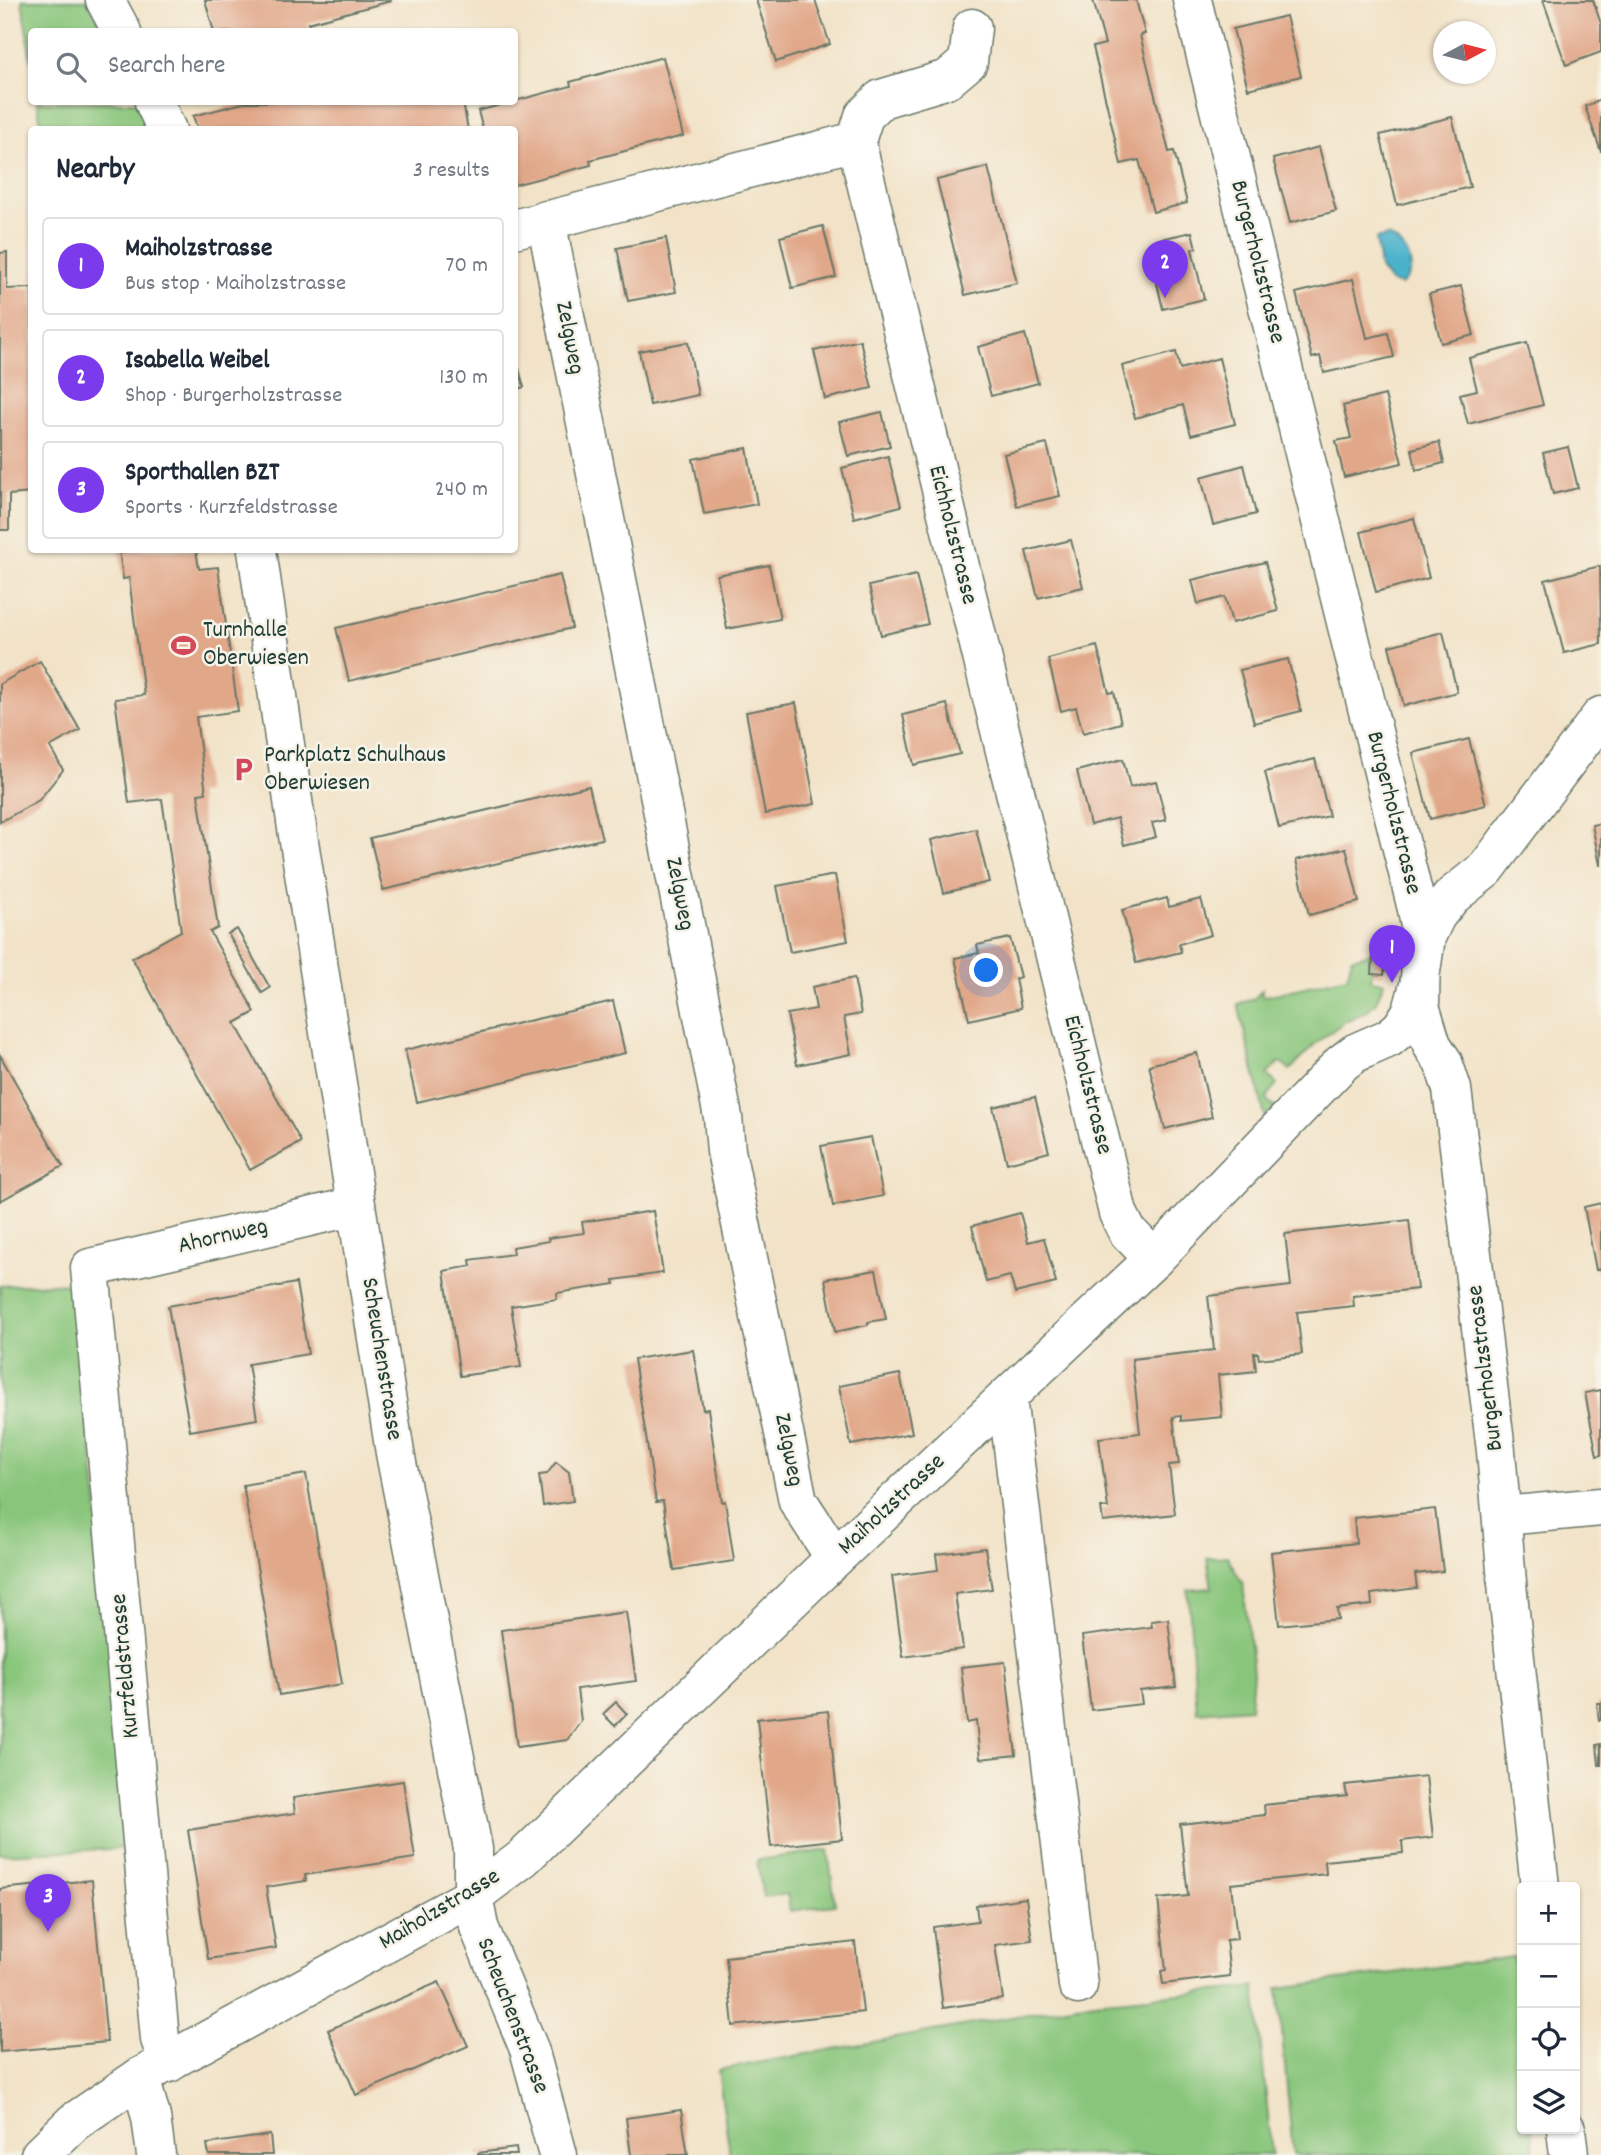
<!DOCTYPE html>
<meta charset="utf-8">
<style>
:root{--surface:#fff;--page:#f6f6f7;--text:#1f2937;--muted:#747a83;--line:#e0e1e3;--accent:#7c3aed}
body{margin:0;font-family:Dekko,sans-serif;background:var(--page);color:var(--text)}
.controls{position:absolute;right:21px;bottom:21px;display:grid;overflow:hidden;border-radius:7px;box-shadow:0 2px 5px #0004}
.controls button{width:63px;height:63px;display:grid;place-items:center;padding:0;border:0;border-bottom:2px solid var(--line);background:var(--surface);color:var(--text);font:35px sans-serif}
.compass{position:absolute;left:1433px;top:21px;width:63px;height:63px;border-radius:50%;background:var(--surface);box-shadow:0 2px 5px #0004;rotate:83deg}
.you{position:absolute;left:987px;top:971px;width:24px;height:24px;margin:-18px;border:5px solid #fff;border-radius:50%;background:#1a73e8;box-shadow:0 0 0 10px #1a73e833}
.badge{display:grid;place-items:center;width:46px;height:46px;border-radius:50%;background:var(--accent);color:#fff;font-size:23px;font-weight:700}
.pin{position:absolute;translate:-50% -58px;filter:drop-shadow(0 2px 4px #0008)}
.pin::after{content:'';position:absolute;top:37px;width:24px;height:21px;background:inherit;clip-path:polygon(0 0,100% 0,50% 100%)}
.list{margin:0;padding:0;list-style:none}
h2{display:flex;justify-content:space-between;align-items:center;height:91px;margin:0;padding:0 28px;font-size:30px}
h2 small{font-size:23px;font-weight:400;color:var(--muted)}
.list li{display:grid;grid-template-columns:46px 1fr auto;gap:21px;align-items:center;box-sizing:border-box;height:98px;margin:0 14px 14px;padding:0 14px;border:2px solid var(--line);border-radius:7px}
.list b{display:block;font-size:26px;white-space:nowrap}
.list p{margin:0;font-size:23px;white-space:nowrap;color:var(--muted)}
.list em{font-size:23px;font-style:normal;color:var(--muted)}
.icon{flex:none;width:38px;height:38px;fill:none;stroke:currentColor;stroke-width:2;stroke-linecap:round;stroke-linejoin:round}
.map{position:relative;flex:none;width:1601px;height:2155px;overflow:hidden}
.search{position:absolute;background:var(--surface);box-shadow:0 2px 5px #0004;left:28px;top:28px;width:490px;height:77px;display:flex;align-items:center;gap:18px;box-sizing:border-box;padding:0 24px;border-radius:7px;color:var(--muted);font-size:26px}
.panel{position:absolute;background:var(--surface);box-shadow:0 2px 5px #0004;left:28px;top:126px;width:490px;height:427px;border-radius:7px}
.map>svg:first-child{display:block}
.green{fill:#89c67c;stroke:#548258;stroke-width:2}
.water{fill:#4cb2cb;stroke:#367880;stroke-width:2}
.building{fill:#e1a789}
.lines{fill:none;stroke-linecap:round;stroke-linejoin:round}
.minor-casing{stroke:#697768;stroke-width:41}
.minor{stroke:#fff;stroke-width:38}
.labels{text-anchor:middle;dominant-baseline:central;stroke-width:5;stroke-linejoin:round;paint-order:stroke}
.street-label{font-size:24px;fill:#1f3d34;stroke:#f7f3e8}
.poi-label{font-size:24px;fill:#1f3d34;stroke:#f7f3e8;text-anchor:start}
</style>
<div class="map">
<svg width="1601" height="2155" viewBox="0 0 1601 2155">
<rect width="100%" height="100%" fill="#f7f3e8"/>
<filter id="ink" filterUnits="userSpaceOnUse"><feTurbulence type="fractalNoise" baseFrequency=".0143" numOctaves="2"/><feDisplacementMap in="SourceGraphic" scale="14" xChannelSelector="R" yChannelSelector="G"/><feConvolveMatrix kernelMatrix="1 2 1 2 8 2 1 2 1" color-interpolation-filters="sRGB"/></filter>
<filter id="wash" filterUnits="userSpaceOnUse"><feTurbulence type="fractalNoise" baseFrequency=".00686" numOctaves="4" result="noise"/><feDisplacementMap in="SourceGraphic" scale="28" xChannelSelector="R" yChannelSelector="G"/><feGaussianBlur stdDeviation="1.57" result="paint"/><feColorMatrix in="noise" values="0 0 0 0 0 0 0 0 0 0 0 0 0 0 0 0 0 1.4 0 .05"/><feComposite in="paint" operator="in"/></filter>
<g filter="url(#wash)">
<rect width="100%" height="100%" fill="#f2e3c8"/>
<g class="green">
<path d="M22,0H87L104,31L32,32L31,62Z"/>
<path d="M37,102H139L152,129H42Z"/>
<path d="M1374,952L1371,980L1384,982L1376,1002L1366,1012L1345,1021L1315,1044L1290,1070L1279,1062L1267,1075L1277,1084L1266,1099L1275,1108L1265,1117L1238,1004L1255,998L1262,990V997L1347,977L1352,958Z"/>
<path d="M74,1283L133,1848L0,1854V1286Z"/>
<path d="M1227,1556L1243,1584L1253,1673L1250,1708L1197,1712L1188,1590L1212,1588L1207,1558Z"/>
<path d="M828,1850L835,1905L790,1911L787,1894L763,1897L757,1860Z"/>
<path d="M1514,1957L1522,2039V2129H1532L1534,2155H1293L1278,1988Z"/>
<path d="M1255,1987L1272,2155H730L718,2070L1094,2002Z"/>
</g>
<path class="water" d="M1388,236C1408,247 1420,268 1401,285L1390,282L1380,268L1376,239Z"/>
<g id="blocks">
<g class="building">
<path d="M205,0H391V1L308,23L311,32H214Z"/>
<path d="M756,0H815L830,44L776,62Z"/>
<path d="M1093,0H1136L1145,34L1140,35L1169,152L1174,151L1187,203L1153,212L1139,160L1121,164L1093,47L1105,44Z"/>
<path d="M1543,0H1593L1601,24V52L1566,65Z"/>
<path d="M1286,16L1301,76L1248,89L1233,29Z"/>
<path d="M663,57L683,136L590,160L591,165L514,185V130H483L478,111L571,86L570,82Z"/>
<path d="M1601,100V152L1585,106Z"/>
<path d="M247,102H463L468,130H198L193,116Z"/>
<path d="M1452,117L1470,187L1397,205L1380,135Z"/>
<path d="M1319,147L1336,211L1290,223L1273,159Z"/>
<path d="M988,167L1017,283L965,295L937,180Z"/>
<path d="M823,226L836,277L792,288L780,237Z"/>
<path d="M1192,232L1196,248L1192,249L1204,299L1163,309L1152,262L1165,259L1160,239Z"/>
<path d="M666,238L676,292L628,301L617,248Z"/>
<path d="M7,252V289L32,288V493L9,495V530H0V253Z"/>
<path d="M1353,279L1367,338L1388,333L1394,357L1324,373L1320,356L1312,358L1296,293Z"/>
<path d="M1461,286L1474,335L1441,343L1429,294Z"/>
<path d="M1025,334L1038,383L991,396L978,347Z"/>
<path d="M860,340L872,388L825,399L814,351Z"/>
<path d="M688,342L698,395L650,405L639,351Z"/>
<path d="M1527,343L1543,405L1468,424L1460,394L1477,390L1469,358Z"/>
<path d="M514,351L524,387L514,390Z"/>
<path d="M1176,352L1180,369L1219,358L1235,424L1191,435L1183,405L1135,418L1122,366Z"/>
<path d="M1385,395L1402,463L1344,477L1336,441L1351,438L1343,406Z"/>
<path d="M882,412L890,446L848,456L839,422Z"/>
<path d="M1439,442L1444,463L1416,470L1412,449Z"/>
<path d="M1047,444L1060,496L1017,506L1004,454Z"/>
<path d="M1568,447L1578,488L1553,494L1543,453Z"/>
<path d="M747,448L757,504L704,514L693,459Z"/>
<path d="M888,456L901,506L854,518L842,468Z"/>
<path d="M1244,465L1256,514L1213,525L1201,477Z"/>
<path d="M1414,518L1429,578L1376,592L1361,532Z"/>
<path d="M1071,540L1083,587L1038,598L1026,551Z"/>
<path d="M119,550H196L199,569L218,567L238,711L196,717L206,793L198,794L218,928L210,932L255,1012L235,1023L301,1142L250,1170L132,958L181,931L162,799L129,803L115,699L144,695L129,578L123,579Z"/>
<path d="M1265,562L1278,611L1232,623L1225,597L1198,604L1192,580Z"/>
<path d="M769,565L780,619L727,629L717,575Z"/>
<path d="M1600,566L1601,644L1564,653L1545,580Z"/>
<path d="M560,575L572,628L349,681L336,628Z"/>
<path d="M916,575L928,624L881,635L869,586Z"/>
<path d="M1443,632L1457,692L1404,706L1389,646Z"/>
<path d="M1097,646L1109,693L1114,692L1121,723L1083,733L1076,707L1061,711L1048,659Z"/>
<path d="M1288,659L1301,711L1254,723L1240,670Z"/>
<path d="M40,661L80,730L50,747L63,770L39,800L0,822V684Z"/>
<path d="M796,703L815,804L765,814L746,712Z"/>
<path d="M947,704L960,754L914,765L903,715Z"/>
<path d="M1469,739L1486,805L1430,819L1413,753Z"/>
<path d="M1123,759L1130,787L1156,781L1166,820L1152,823L1156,837L1124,845L1117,818L1090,825L1077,771Z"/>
<path d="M1315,759L1329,816L1279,828L1265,772Z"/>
<path d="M589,786L602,839L383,890L370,838Z"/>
<path d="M1601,823V865H1600L1592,825Z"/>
<path d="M976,829L989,882L944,893L931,840Z"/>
<path d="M1346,848L1359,902L1309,915L1296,860Z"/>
<path d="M835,875L848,941L790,952L777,886Z"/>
<path d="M1167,898L1169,907L1201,899L1211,935L1179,944L1181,952L1136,963L1122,910Z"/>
<path d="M237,929L270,988L262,993L228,934Z"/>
<path d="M1010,938L1020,977L1015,979L1021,1008L969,1020L955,958L979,953L977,945Z"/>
<path d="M1373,956L1386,957L1384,975L1372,974Z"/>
<path d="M854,978L861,1014L844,1017L851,1054L797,1065L787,1014L816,1009L812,987Z"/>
<path d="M613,1001L625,1053L417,1102L405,1050Z"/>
<path d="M1197,1053L1212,1117L1165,1129L1149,1065Z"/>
<path d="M0,1055L63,1166L0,1201Z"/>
<path d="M1035,1097L1049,1152L1007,1163L993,1107Z"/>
<path d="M871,1137L883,1196L833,1206L821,1146Z"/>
<path d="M1601,1203V1269L1596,1270L1584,1207Z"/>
<path d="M653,1211L663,1273L614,1280L615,1284L557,1293V1299L511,1306L521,1367L460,1376L444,1271L471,1266L470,1260L513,1254L512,1247L549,1241L548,1238L584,1233L582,1222Z"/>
<path d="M1020,1213L1028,1242L1044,1238L1056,1283L1015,1293L1010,1276L986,1282L972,1226Z"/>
<path d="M1409,1220L1417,1289L1353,1296L1354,1306L1297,1312L1302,1354L1259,1359L1258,1353H1254L1256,1371L1218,1375L1222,1417L1181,1421V1416L1173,1417L1179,1464L1169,1465L1175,1514L1103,1522L1101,1508H1108L1099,1438L1140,1433L1132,1359L1214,1350L1208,1296L1291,1286L1285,1234Z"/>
<path d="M876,1270L886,1319L868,1322V1325L835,1332L825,1279Z"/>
<path d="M296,1283L308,1354L248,1364L257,1419L190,1431L168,1306Z"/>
<path d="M693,1350L703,1410L708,1409L722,1502L725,1501L734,1561L674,1570L663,1501L656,1502L634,1359Z"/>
<path d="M900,1374L912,1433L851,1445L839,1386Z"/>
<path d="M1601,1390V1455L1597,1456L1585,1393Z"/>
<path d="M556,1462L569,1472L573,1501L543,1506L539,1475L547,1474Z"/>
<path d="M306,1474L342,1684L279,1695L243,1485Z"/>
<path d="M1435,1509L1443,1571L1415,1574L1417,1588L1371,1594L1372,1605L1337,1609L1338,1619L1279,1625L1271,1552L1356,1543L1354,1518Z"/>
<path d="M985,1548L992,1589L955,1594L963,1649L903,1657L892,1576L938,1570L936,1554Z"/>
<path d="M626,1612L636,1681L577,1689L581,1721L567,1740L517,1747L501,1630Z"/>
<path d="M1168,1619L1176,1687L1140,1691L1142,1704L1091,1710L1082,1636L1152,1627L1151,1621Z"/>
<path d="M1005,1662L1016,1755L980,1759L976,1721L967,1723L961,1667Z"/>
<path d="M616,1702L627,1714L615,1726L603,1714Z"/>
<path d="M1597,1703H1601V1720H1599Z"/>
<path d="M828,1711L842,1839L771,1847L757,1719Z"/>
<path d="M1601,1744V1765H1599L1597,1745Z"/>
<path d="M1426,1776L1433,1837L1402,1841L1403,1853L1325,1861L1326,1874L1231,1884L1237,1939L1226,1940L1230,1976L1163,1984L1161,1971L1166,1970L1158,1899L1188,1896L1180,1824L1265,1815L1264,1805L1347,1796L1345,1785Z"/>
<path d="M403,1781L415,1858L305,1875L306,1881L266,1887L276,1948L208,1959L188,1830L295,1813L293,1798Z"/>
<path d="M92,1880L107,2042L0,2052V1889Z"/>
<path d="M1026,1898L1032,1940L995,1945L1003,1999L943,2008L933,1927L978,1921L976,1905Z"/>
<path d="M855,1942L863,2012L733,2026L726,1957Z"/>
<path d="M439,1982L468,2046L356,2095L328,2030Z"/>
<path d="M681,2110L688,2155H631L626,2118Z"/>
<path d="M270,2135L272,2155H209L207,2144Z"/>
<path d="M516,2148L517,2155H478V2153Z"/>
</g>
</g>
</g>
<g filter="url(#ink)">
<use href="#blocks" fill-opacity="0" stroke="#697768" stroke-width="2"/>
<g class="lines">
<defs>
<g id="minor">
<path d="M105,0L122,32"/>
<path d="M1192,0L1417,909L1421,933L1420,1006L1432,1045L1443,1062L1452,1089L1496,1451L1508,1594L1540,1887"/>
<path d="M154,102L167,130"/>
<path d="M856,141L1118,1213L1127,1231L1154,1259"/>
<path d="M856,141L864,116L881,99L948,79L968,62L972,28"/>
<path d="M546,220L723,1117L726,1151L798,1501L835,1558"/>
<path d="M514,229L856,141"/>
<path d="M257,550L298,835L395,1453L473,1849V1896L479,1927L529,2049L558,2155"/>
<path d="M1007,1397L1078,1985"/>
<path d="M1503,1516L1601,1507"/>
<path d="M169,2063L160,2039L90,1268L356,1206"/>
<path d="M140,2077L151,2117L156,2155"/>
<path d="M1566,2129L1569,2155"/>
<path d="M40,2155L74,2122L140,2077L473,1896L523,1858L835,1558L1154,1259L1342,1063L1355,1053L1389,1038L1401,1028L1412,1011L1419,985L1426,937L1436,916L1452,896L1486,869L1601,716"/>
</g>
</defs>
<use href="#minor" class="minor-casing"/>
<use href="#minor" class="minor"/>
</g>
</g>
<defs>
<symbol id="stadium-bare" viewBox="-9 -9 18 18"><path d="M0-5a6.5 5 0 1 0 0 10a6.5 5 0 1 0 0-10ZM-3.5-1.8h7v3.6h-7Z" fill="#d1495b" stroke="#f7f3e8" stroke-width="2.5" paint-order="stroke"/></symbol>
<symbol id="parking-bare" viewBox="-9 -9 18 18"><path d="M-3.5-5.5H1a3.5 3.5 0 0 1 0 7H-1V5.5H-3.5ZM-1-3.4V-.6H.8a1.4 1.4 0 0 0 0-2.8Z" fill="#d1495b" stroke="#f7f3e8" stroke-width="2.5" paint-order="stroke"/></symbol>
</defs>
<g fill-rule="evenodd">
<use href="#stadium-bare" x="166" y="628" width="35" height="35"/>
<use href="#parking-bare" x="226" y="752" width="35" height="35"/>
</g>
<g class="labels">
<g class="street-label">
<text transform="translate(1257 262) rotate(76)">Burgerholzstrasse</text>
<text transform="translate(569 338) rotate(79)">Zelgweg</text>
<text transform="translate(952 535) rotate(76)">Eichholzstrasse</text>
<text transform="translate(1393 813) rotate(76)">Burgerholzstrasse</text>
<text transform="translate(679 894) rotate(79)">Zelgweg</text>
<text transform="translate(1087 1085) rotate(76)">Eichholzstrasse</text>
<text transform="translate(223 1237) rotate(-13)">Ahornweg</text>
<text transform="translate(381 1359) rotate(81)">Scheuchenstrasse</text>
<text transform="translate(1486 1368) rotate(-97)">Burgerholzstrasse</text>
<text transform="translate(788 1450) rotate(79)">Zelgweg</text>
<text transform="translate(892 1505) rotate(-43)">Maiholzstrasse</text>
<text transform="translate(126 1666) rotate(-95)">Kurzfeldstrasse</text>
<text transform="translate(440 1910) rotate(-31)">Maiholzstrasse</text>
<text transform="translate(512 2016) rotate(69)">Scheuchenstrasse</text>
</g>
<g class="poi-label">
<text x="203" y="631">Turnhalle<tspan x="203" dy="28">Oberwiesen</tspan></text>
<text x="264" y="756">Parkplatz Schulhaus<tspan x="264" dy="28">Oberwiesen</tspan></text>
</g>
</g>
</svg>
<div class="controls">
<button>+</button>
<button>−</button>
<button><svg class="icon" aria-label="locate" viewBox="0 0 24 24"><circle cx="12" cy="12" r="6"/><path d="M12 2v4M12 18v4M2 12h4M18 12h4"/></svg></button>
<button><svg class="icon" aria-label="layers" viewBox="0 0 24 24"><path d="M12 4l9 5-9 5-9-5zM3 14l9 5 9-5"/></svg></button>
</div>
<svg class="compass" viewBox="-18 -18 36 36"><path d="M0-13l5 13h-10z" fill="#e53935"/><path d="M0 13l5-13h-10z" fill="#747a83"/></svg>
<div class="you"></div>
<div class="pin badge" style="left:1392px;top:983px">1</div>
<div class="pin badge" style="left:1165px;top:298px">2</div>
<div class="pin badge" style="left:48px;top:1932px">3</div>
<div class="search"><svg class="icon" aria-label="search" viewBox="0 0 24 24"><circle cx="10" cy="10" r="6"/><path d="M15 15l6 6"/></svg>Search here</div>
<section class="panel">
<h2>Nearby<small>3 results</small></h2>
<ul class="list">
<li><span class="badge">1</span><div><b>Maiholzstrasse</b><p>Bus stop · Maiholzstrasse</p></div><em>70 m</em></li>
<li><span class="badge">2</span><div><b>Isabella Weibel</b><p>Shop · Burgerholzstrasse</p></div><em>130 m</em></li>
<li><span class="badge">3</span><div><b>Sporthallen BZT</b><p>Sports · Kurzfeldstrasse</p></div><em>240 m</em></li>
</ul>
</section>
</div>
